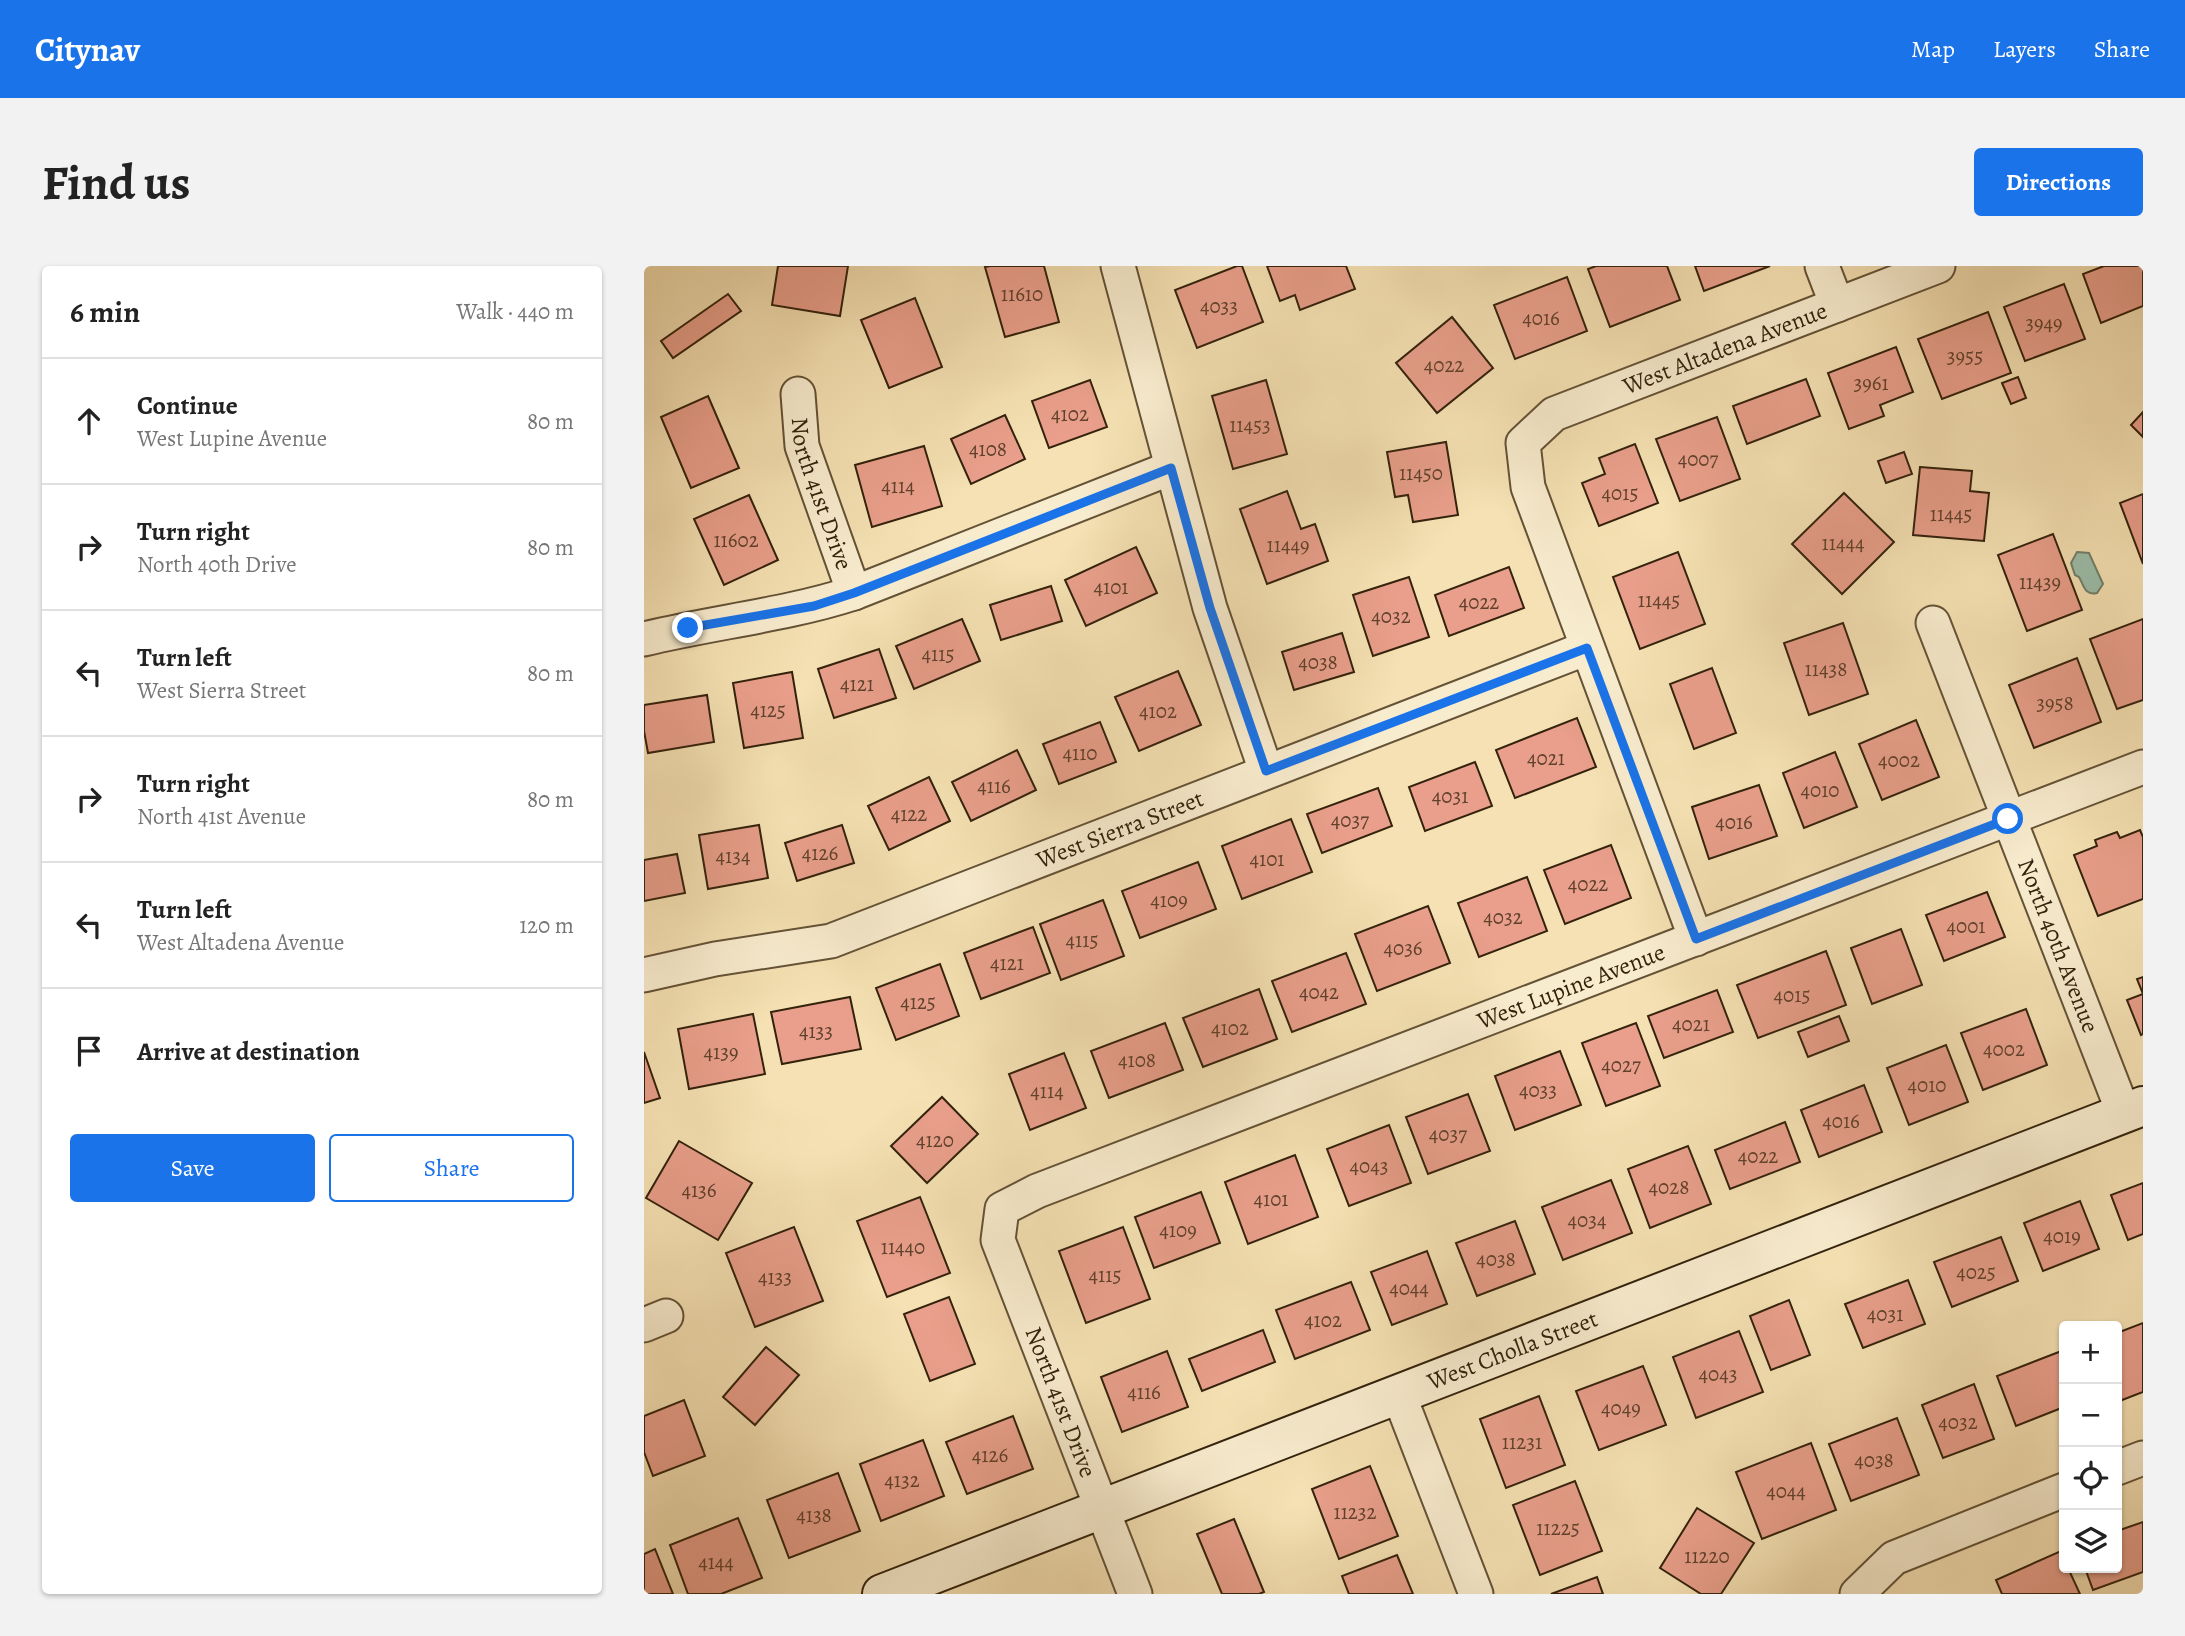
<!DOCTYPE html>
<meta charset="utf-8">
<style>
:root{--surface:#fff;--page:#f2f2f2;--text:#222;--muted:#767676;--line:#e0e0e0;--accent:#1a73e8}
body{margin:0;font-family:Alegreya,serif;background:var(--page);color:var(--text)}
.controls{position:absolute;right:21px;bottom:21px;display:grid;overflow:hidden;border-radius:7px;box-shadow:0 2px 5px #0004}
.controls button{width:63px;height:63px;display:grid;place-items:center;padding:0;border:0;border-bottom:2px solid var(--line);background:var(--surface);color:var(--text);font:35px sans-serif}
.stop{position:absolute;width:21px;height:21px;margin:-16px;border:5px solid #1a73e8;border-radius:50%;background:#fff}
.stop.end{background:#1a73e8;border-color:#fff;box-shadow:0 2px 7px #0008}
.list{margin:0;padding:0;list-style:none}
h2{display:flex;justify-content:space-between;align-items:center;height:91px;margin:0;padding:0 28px;font-size:30px}
h2 small{font-size:23px;font-weight:400;color:var(--muted)}
.list li{display:grid;grid-template-columns:46px 1fr auto;gap:21px;align-items:center;box-sizing:border-box;height:126px;padding:0 28px;border-top:2px solid var(--line)}
.list b{display:block;font-size:26px;white-space:nowrap}
.list p{margin:0;font-size:23px;white-space:nowrap;color:var(--muted)}
.list em{font-size:23px;font-style:normal;color:var(--muted)}
.actions{display:flex;gap:14px;padding:21px 28px}
.actions a{flex:1;padding:16px 0;border:2px solid var(--accent);border-radius:7px;text-align:center;font-size:24px;color:var(--accent)}
.actions .main{background:var(--accent);color:#fff}
.icon{flex:none;width:38px;height:38px;fill:none;stroke:currentColor;stroke-width:2;stroke-linecap:round;stroke-linejoin:round}
.map{position:relative;flex:none;width:1499px;height:1328px;overflow:hidden;border-radius:7px}
header{display:flex;align-items:center;gap:42px;box-sizing:border-box;height:98px;padding:0 35px;background:var(--accent);color:#fff}
header strong{font-size:33px}
nav{display:flex;gap:38px;margin-inline-start:auto;font-size:24px}
.intro{display:flex;align-items:center;justify-content:space-between;box-sizing:border-box;height:168px;padding:0 42px}
h1{margin:0;font-size:49px}
.button{padding:18px 32px;border-radius:7px;background:var(--accent);color:#fff;font-size:24px;font-weight:700}
main{display:flex;gap:42px;padding:0 42px}
aside{flex:1;background:var(--surface);border-radius:7px;box-shadow:0 2px 5px #0004}
.map>svg:first-child{display:block}
.water{fill:#9cbeaa;stroke:#72806b;stroke-width:2}
.building{fill:#e99f8b;stroke:#33220c;stroke-width:2}
.lines{fill:none;stroke-linecap:round;stroke-linejoin:round}
.street-casing{stroke:#645236;stroke-width:37}
.secondary-casing{stroke:#33220c;stroke-width:42}
.street{stroke:#f8ecce;stroke-width:33}
.secondary{stroke:#f8ecce;stroke-width:38}
.route{stroke:#1a73e8;stroke-width:9}
.labels{text-anchor:middle;dominant-baseline:central;stroke-width:5;stroke-linejoin:round;paint-order:stroke}
.number-label{font-size:21px;fill:#60412c}
.street-label{font-size:24px;fill:#33220c;stroke:#f8ecce}
</style>
<header>
<strong>Citynav</strong>
<nav><a>Map</a><a>Layers</a><a>Share</a></nav>
</header>
<div class="intro"><h1>Find us</h1><a class="button">Directions</a></div>
<main>
<aside>
<h2>6 min<small>Walk · 440 m</small></h2>
<ul class="list">
<li><svg class="icon" aria-label="ahead" viewBox="0 0 24 24"><path d="M12 20V5M6 11l6-6 6 6"/></svg><div><b>Continue</b><p>West Lupine Avenue</p></div><em>80 m</em></li>
<li><svg class="icon" aria-label="right" viewBox="0 0 24 24"><path d="M7 20v-9h11M14 6l5 5-5 5"/></svg><div><b>Turn right</b><p>North 40th Drive</p></div><em>80 m</em></li>
<li><svg class="icon" aria-label="left" viewBox="0 0 24 24"><path d="M17 20v-9H6M10 6l-5 5 5 5"/></svg><div><b>Turn left</b><p>West Sierra Street</p></div><em>80 m</em></li>
<li><svg class="icon" aria-label="right" viewBox="0 0 24 24"><path d="M7 20v-9h11M14 6l5 5-5 5"/></svg><div><b>Turn right</b><p>North 41st Avenue</p></div><em>80 m</em></li>
<li><svg class="icon" aria-label="left" viewBox="0 0 24 24"><path d="M17 20v-9H6M10 6l-5 5 5 5"/></svg><div><b>Turn left</b><p>West Altadena Avenue</p></div><em>120 m</em></li>
<li><svg class="icon" aria-label="arrive" viewBox="0 0 24 24"><path d="M6 21V4h12l-3 4 3 4H6"/></svg><div><b>Arrive at destination</b></div></li>
</ul>
<div class="actions"><a class="main">Save</a><a>Share</a></div>
</aside>
<div class="map">
<svg width="1499" height="1328" viewBox="0 0 1499 1328">
<rect width="100%" height="100%" fill="#f5e1b3"/>
<filter id="stains"><feTurbulence type="fractalNoise" baseFrequency=".00286" numOctaves="4"/><feColorMatrix values="0 0 0 0 .2 0 0 0 0 .09 0 0 0 0 .02 0 0 0 .5 -.17"/></filter>
<radialGradient id="worn" r=".72"><stop offset=".6" stop-color="#630" stop-opacity="0"/><stop offset="1" stop-color="#630" stop-opacity=".3"/></radialGradient>
<path class="water" d="M1433,286L1445,287L1459,318L1453,327C1441,330 1440,320 1435,311L1431,309L1427,297Z"/>
<g class="building">
<path d="M134,0H204L196,50L128,39Z"/>
<path d="M346,0H400L415,56L361,71L341,1Z"/>
<path d="M593,0H598L619,56L553,82L531,24Z"/>
<path d="M623,0H702L711,23L656,44L651,29L636,35Z"/>
<path d="M952,0H1023L1036,34L966,61L944,3Z"/>
<path d="M1051,0H1126L1060,25Z"/>
<path d="M1460,0H1499V40L1457,57L1439,8Z"/>
<path d="M923,11L943,65L871,93L850,39Z"/>
<path d="M1420,18L1441,73L1381,95L1360,41Z"/>
<path d="M84,28L97,45L29,92L17,75Z"/>
<path d="M271,32L298,101L245,122L217,54Z"/>
<path d="M1344,46L1367,107L1298,133L1274,73Z"/>
<path d="M808,51L849,102L793,147L752,97Z"/>
<path d="M1252,81L1269,126L1236,139L1240,150L1205,163L1184,107Z"/>
<path d="M1374,111L1382,132L1367,138L1358,117Z"/>
<path d="M1162,113L1176,150L1103,178L1089,140Z"/>
<path d="M446,114L463,161L405,182L388,135Z"/>
<path d="M622,114L643,188L589,203L568,130Z"/>
<path d="M64,130L95,202L47,222L17,151Z"/>
<path d="M1499,146V171L1487,159Z"/>
<path d="M361,149L381,193L327,218L307,173Z"/>
<path d="M1073,151L1096,213L1036,235L1012,173Z"/>
<path d="M802,176L814,249L769,256L764,229L751,231L743,186Z"/>
<path d="M991,178L1014,237L955,260L938,217L961,208L955,192Z"/>
<path d="M280,180L298,240L228,261L211,199Z"/>
<path d="M1260,186L1268,208L1242,217L1234,195Z"/>
<path d="M1276,201L1328,205L1326,225L1345,227L1340,275L1269,269Z"/>
<path d="M643,225L657,263L671,258L684,295L623,318L596,243Z"/>
<path d="M1200,227L1250,276L1198,328L1148,278Z"/>
<path d="M1499,228V298L1476,237Z"/>
<path d="M105,229L134,294L80,319L50,253Z"/>
<path d="M1409,268L1438,344L1383,365L1354,289Z"/>
<path d="M492,281L513,327L442,360L421,314Z"/>
<path d="M1034,286L1061,358L996,383L969,311Z"/>
<path d="M865,301L880,342L805,370L791,329Z"/>
<path d="M765,311L785,371L729,390L709,329Z"/>
<path d="M407,320L418,355L357,374L346,339Z"/>
<path d="M318,353L336,395L270,423L252,380Z"/>
<path d="M1499,353V434L1473,443L1446,373Z"/>
<path d="M1199,357L1224,428L1165,449L1140,377Z"/>
<path d="M698,367L710,406L650,424L638,386Z"/>
<path d="M235,383L252,432L190,452L174,403Z"/>
<path d="M1433,392L1457,456L1390,482L1365,419Z"/>
<path d="M1068,402L1092,467L1050,483L1026,418Z"/>
<path d="M534,405L557,459L495,485L471,431Z"/>
<path d="M148,406L159,472L100,482L89,417Z"/>
<path d="M63,429L70,476L4,487L0,465V439Z"/>
<path d="M933,452L952,501L871,532L852,484Z"/>
<path d="M1272,454L1295,511L1238,534L1215,478Z"/>
<path d="M456,456L472,496L415,518L399,478Z"/>
<path d="M373,484L392,524L327,555L308,516Z"/>
<path d="M1191,486L1213,541L1160,562L1139,507Z"/>
<path d="M831,496L848,540L781,565L765,521Z"/>
<path d="M285,511L306,555L245,584L224,540Z"/>
<path d="M1115,519L1133,570L1065,593L1048,541Z"/>
<path d="M734,522L748,560L678,587L663,548Z"/>
<path d="M647,553L668,606L598,633L578,580Z"/>
<path d="M115,559L124,612L64,623L55,569Z"/>
<path d="M198,559L210,597L153,615L141,577Z"/>
<path d="M1496,564L1499,571V633L1454,650L1430,589L1453,580L1451,574L1473,566L1476,572Z"/>
<path d="M967,579L987,632L921,658L900,604Z"/>
<path d="M33,588L41,627L0,635V594Z"/>
<path d="M554,596L572,643L496,672L478,625Z"/>
<path d="M883,611L903,665L835,691L814,637Z"/>
<path d="M1343,626L1361,671L1300,695L1282,649Z"/>
<path d="M459,634L480,690L417,714L396,658Z"/>
<path d="M784,640L806,697L733,725L711,668Z"/>
<path d="M389,661L406,707L337,733L320,687Z"/>
<path d="M1257,663L1278,719L1228,738L1207,682Z"/>
<path d="M1182,685L1202,739L1114,772L1093,719Z"/>
<path d="M702,687L722,738L648,766L628,715Z"/>
<path d="M296,698L315,750L252,774L232,722Z"/>
<path d="M1499,711V768L1497,769L1483,734L1499,728L1493,713Z"/>
<path d="M615,723L633,773L559,801L539,752Z"/>
<path d="M1073,724L1089,766L1020,792L1004,750Z"/>
<path d="M206,731L217,783L138,798L127,746Z"/>
<path d="M1382,743L1403,799L1339,824L1317,767Z"/>
<path d="M109,748L121,808L45,823L34,763Z"/>
<path d="M1195,750L1205,775L1164,791L1154,766Z"/>
<path d="M521,757L539,804L465,832L447,785Z"/>
<path d="M992,757L1016,820L962,840L938,777Z"/>
<path d="M1302,779L1324,836L1265,859L1243,802Z"/>
<path d="M916,785L937,839L871,864L851,810Z"/>
<path d="M0,786L16,832L0,837Z"/>
<path d="M420,787L442,842L386,864L365,808Z"/>
<path d="M1220,819L1238,866L1175,891L1157,844Z"/>
<path d="M824,828L846,885L784,908L762,851Z"/>
<path d="M298,831L334,868L283,917L247,880Z"/>
<path d="M1141,856L1156,896L1086,923L1071,884Z"/>
<path d="M745,859L767,917L705,940L683,883Z"/>
<path d="M35,875L108,917L74,974L2,932Z"/>
<path d="M1044,880L1067,938L1006,962L984,903Z"/>
<path d="M651,889L674,951L604,978L581,916Z"/>
<path d="M967,914L988,967L919,994L898,941Z"/>
<path d="M1499,917V968L1484,974L1467,929Z"/>
<path d="M557,926L576,977L510,1002L491,951Z"/>
<path d="M276,931L306,1007L243,1031L213,955Z"/>
<path d="M1436,935L1455,983L1399,1005L1380,957Z"/>
<path d="M871,955L891,1008L833,1030L812,977Z"/>
<path d="M150,961L179,1035L111,1061L82,987Z"/>
<path d="M479,961L506,1033L442,1057L415,985Z"/>
<path d="M1357,971L1374,1015L1308,1041L1290,996Z"/>
<path d="M783,985L803,1038L748,1059L727,1006Z"/>
<path d="M1264,1014L1281,1058L1219,1082L1201,1038Z"/>
<path d="M707,1016L726,1064L651,1093L632,1044Z"/>
<path d="M305,1031L331,1098L286,1115L260,1048Z"/>
<path d="M1145,1034L1166,1089L1127,1104L1106,1050Z"/>
<path d="M1499,1057V1126L1473,1136V1067Z"/>
<path d="M619,1064L631,1096L558,1125L545,1093Z"/>
<path d="M1095,1065L1119,1126L1052,1152L1029,1091Z"/>
<path d="M122,1081L155,1109L111,1159L79,1131Z"/>
<path d="M1420,1084V1141L1372,1160L1353,1110Z"/>
<path d="M523,1085L544,1141L478,1166L457,1111Z"/>
<path d="M999,1100L1022,1159L955,1184L932,1125Z"/>
<path d="M1330,1118L1350,1173L1299,1192L1278,1139Z"/>
<path d="M895,1130L921,1199L862,1222L836,1153Z"/>
<path d="M40,1134L61,1190L9,1210L0,1186V1150Z"/>
<path d="M369,1150L389,1203L323,1228L302,1176Z"/>
<path d="M1253,1152L1275,1209L1207,1235L1185,1178Z"/>
<path d="M279,1174L300,1230L237,1255L216,1198Z"/>
<path d="M1167,1177L1192,1244L1118,1273L1092,1206Z"/>
<path d="M726,1200L754,1270L695,1293L668,1223Z"/>
<path d="M194,1207L216,1265L145,1292L123,1234Z"/>
<path d="M931,1215L958,1285L896,1309L869,1239Z"/>
<path d="M1053,1242L1110,1277L1077,1328H1057L1016,1302Z"/>
<path d="M94,1252L118,1312L77,1328H44L26,1279Z"/>
<path d="M590,1253L620,1326L615,1328H578L553,1268Z"/>
<path d="M1499,1256V1306L1449,1324L1441,1302H1473V1265Z"/>
<path d="M11,1283L29,1328H0V1288Z"/>
<path d="M1417,1285L1420,1294V1302H1424L1436,1328H1358L1352,1314Z"/>
<path d="M753,1289L769,1328H705L698,1310Z"/>
<path d="M953,1311L959,1328H907Z"/>
</g>
<g class="lines">
<defs>
<g id="street">
<path d="M474,0L566,342L622,505"/>
<path d="M1178,0L1193,39"/>
<path id="s1" d="M154,128L158,180L210,327"/>
<path id="s2" d="M1289,357L1480,848"/>
<path d="M0,373C70,356 142,349 210,327L527,202"/>
<path id="s3" d="M1052,673L884,221L879,177L910,148L1294,0"/>
<path id="s4" d="M0,709L71,693L187,675L943,382"/>
<path d="M0,1059L22,1050"/>
<path d="M755,1129L832,1328"/>
<path d="M1473,1202L1499,1192"/>
<path id="s5" d="M491,1328L354,974L358,943L393,925L1499,501"/>
<path d="M1213,1328L1250,1292L1420,1224"/>
</g>
<g id="secondary">
<path id="s6" d="M238,1328L1499,840"/>
</g>
</defs>
<use href="#street" class="street-casing"/>
<use href="#secondary" class="secondary-casing"/>
<use href="#street" class="street"/>
<use href="#secondary" class="secondary"/>
</g>
<g class="lines">
<path class="route" d="M44,362L170,340L210,327L527,202L566,342L622,505L943,382L1052,673L1364,553"/>
</g>
<g class="labels">
<g class="number-label">
<text x="378" y="28">11610</text>
<text x="575" y="40">4033</text>
<text x="897" y="52">4016</text>
<text x="1400" y="57">3949</text>
<text x="1321" y="90">3955</text>
<text x="800" y="99">4022</text>
<text x="1227" y="117">3961</text>
<text x="426" y="148">4102</text>
<text x="606" y="159">11453</text>
<text x="344" y="183">4108</text>
<text x="1054" y="193">4007</text>
<text x="777" y="207">11450</text>
<text x="254" y="220">4114</text>
<text x="976" y="227">4015</text>
<text x="1307" y="248">11445</text>
<text x="92" y="274">11602</text>
<text x="1199" y="277">11444</text>
<text x="644" y="279">11449</text>
<text x="1396" y="316">11439</text>
<text x="467" y="321">4101</text>
<text x="1015" y="334">11445</text>
<text x="835" y="336">4022</text>
<text x="747" y="350">4032</text>
<text x="294" y="388">4115</text>
<text x="674" y="396">4038</text>
<text x="1182" y="403">11438</text>
<text x="213" y="418">4121</text>
<text x="1411" y="437">3958</text>
<text x="124" y="444">4125</text>
<text x="514" y="445">4102</text>
<text x="436" y="487">4110</text>
<text x="902" y="492">4021</text>
<text x="1255" y="494">4002</text>
<text x="350" y="520">4116</text>
<text x="1176" y="524">4010</text>
<text x="806" y="530">4031</text>
<text x="265" y="548">4122</text>
<text x="706" y="554">4037</text>
<text x="1090" y="556">4016</text>
<text x="176" y="587">4126</text>
<text x="89" y="590">4134</text>
<text x="623" y="593">4101</text>
<text x="944" y="618">4022</text>
<text x="525" y="634">4109</text>
<text x="859" y="651">4032</text>
<text x="1322" y="660">4001</text>
<text x="438" y="674">4115</text>
<text x="759" y="682">4036</text>
<text x="363" y="697">4121</text>
<text x="675" y="726">4042</text>
<text x="1148" y="729">4015</text>
<text x="274" y="736">4125</text>
<text x="1047" y="758">4021</text>
<text x="586" y="762">4102</text>
<text x="172" y="765">4133</text>
<text x="1360" y="783">4002</text>
<text x="77" y="786">4139</text>
<text x="493" y="794">4108</text>
<text x="977" y="799">4027</text>
<text x="1283" y="819">4010</text>
<text x="894" y="824">4033</text>
<text x="403" y="825">4114</text>
<text x="1197" y="855">4016</text>
<text x="804" y="868">4037</text>
<text x="291" y="874">4120</text>
<text x="1114" y="890">4022</text>
<text x="725" y="900">4043</text>
<text x="1025" y="921">4028</text>
<text x="55" y="924">4136</text>
<text x="627" y="933">4101</text>
<text x="943" y="954">4034</text>
<text x="534" y="964">4109</text>
<text x="1418" y="970">4019</text>
<text x="259" y="981">11440</text>
<text x="852" y="993">4038</text>
<text x="1332" y="1006">4025</text>
<text x="461" y="1009">4115</text>
<text x="131" y="1011">4133</text>
<text x="765" y="1022">4044</text>
<text x="1241" y="1048">4031</text>
<text x="679" y="1054">4102</text>
<text x="1074" y="1108">4043</text>
<text x="500" y="1126">4116</text>
<text x="977" y="1142">4049</text>
<text x="1314" y="1156">4032</text>
<text x="878" y="1176">11231</text>
<text x="346" y="1189">4126</text>
<text x="1230" y="1194">4038</text>
<text x="258" y="1214">4132</text>
<text x="1142" y="1225">4044</text>
<text x="711" y="1246">11232</text>
<text x="170" y="1249">4138</text>
<text x="914" y="1262">11225</text>
<text x="1063" y="1290">11220</text>
<text x="72" y="1296">4144</text>
</g>
<g class="street-label">
<text stroke="none"><textPath href="#s3" startOffset="752">West Altadena Avenue</textPath></text>
<text stroke="none"><textPath href="#s1" startOffset="103">North 41st Drive</textPath></text>
<text stroke="none"><textPath href="#s4" startOffset="500">West Sierra Street</textPath></text>
<text stroke="none"><textPath href="#s2" startOffset="346">North 40th Avenue</textPath></text>
<text stroke="none"><textPath href="#s5" startOffset="1022">West Lupine Avenue</textPath></text>
<text stroke="none"><textPath href="#s6" startOffset="676">West Cholla Street</textPath></text>
<text transform="translate(417 1136) rotate(69)">North 41st Drive</text>
</g>
</g>
<rect width="100%" height="100%" filter="url(#stains)"/>
<rect width="100%" height="100%" fill="url(#worn)"/>
</svg>
<div class="controls">
<button>+</button>
<button>−</button>
<button><svg class="icon" aria-label="locate" viewBox="0 0 24 24"><circle cx="12" cy="12" r="6"/><path d="M12 2v4M12 18v4M2 12h4M18 12h4"/></svg></button>
<button><svg class="icon" aria-label="layers" viewBox="0 0 24 24"><path d="M12 4l9 5-9 5-9-5zM3 14l9 5 9-5"/></svg></button>
</div>
<div class="stop" style="left:1364px;top:553px"></div>
<div class="stop end" style="left:44px;top:362px"></div>
</div>
</main>
